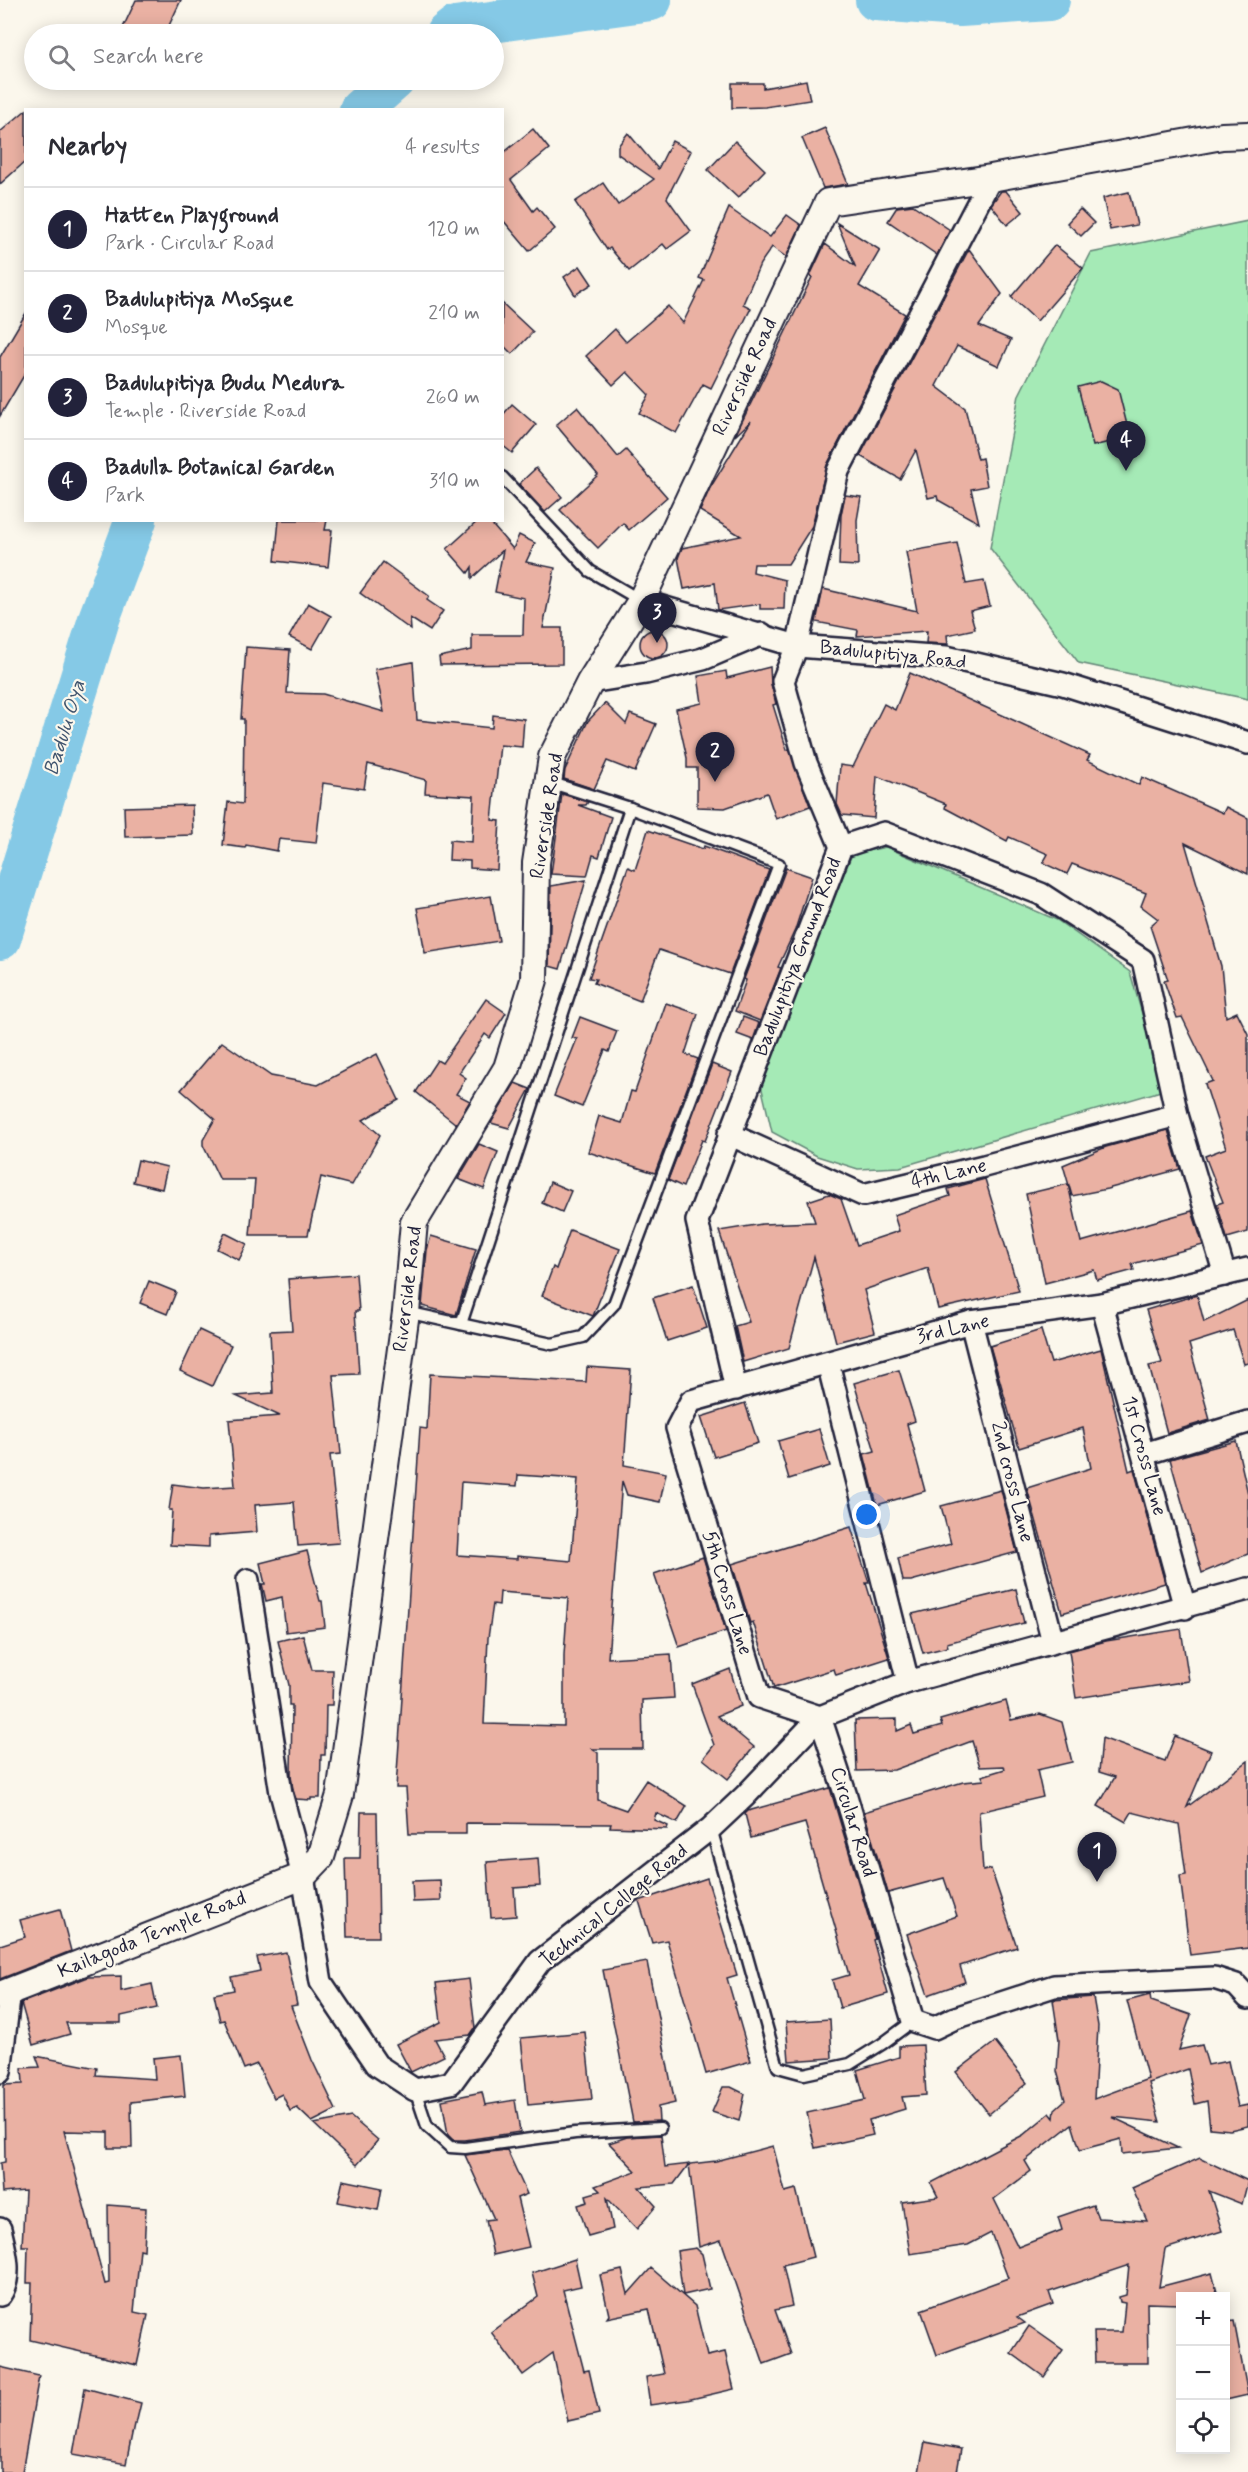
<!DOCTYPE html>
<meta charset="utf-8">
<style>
:root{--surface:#fff;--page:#f7f7f7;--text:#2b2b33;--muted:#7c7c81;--line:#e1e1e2;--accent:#22223b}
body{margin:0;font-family:Mynerve,sans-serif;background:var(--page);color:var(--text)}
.controls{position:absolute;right:18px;bottom:18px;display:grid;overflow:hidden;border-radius:0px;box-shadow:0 3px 15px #0003}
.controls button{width:54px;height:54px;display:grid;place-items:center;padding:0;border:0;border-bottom:2px solid var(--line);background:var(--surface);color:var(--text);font:30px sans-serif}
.you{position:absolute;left:867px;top:1515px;width:21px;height:21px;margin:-15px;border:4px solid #fff;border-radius:50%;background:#1a73e8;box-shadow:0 0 0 9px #1a73e833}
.badge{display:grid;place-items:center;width:39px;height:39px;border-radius:50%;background:var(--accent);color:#fff;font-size:20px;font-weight:700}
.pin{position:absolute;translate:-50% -50px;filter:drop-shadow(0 2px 3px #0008)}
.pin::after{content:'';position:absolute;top:32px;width:21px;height:18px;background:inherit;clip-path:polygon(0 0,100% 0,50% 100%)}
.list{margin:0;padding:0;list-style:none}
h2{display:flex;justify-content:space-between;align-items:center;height:78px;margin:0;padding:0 24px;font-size:26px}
h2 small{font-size:20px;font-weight:400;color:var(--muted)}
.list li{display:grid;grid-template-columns:39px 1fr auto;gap:18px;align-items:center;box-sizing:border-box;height:84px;padding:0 24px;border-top:2px solid var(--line)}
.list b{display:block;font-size:22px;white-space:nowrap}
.list p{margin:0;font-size:20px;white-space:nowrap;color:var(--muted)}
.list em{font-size:20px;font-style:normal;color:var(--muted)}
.icon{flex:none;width:33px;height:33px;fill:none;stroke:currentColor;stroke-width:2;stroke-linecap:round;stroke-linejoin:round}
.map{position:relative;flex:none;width:1248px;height:2472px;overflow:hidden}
.search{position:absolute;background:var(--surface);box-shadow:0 3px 15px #0003;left:24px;top:24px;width:480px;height:66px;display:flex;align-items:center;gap:15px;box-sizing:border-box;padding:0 21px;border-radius:33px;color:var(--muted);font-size:22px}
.panel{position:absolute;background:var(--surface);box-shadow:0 3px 15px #0003;left:24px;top:108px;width:480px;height:414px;border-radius:0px}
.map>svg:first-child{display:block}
.green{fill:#a5eab6;stroke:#648678;stroke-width:1.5}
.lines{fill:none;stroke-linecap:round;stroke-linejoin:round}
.river{stroke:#85c9e6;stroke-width:42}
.building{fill:#eab1a3;stroke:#22223b;stroke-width:1.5;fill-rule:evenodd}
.service-casing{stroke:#22223b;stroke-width:15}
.minor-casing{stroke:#22223b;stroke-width:26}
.tertiary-casing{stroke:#22223b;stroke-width:30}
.service{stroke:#fbf7ec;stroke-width:10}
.minor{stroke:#fbf7ec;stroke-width:21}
.tertiary{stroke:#fbf7ec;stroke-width:26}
.labels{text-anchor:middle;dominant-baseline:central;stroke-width:4.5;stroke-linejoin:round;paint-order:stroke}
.street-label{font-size:20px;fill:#22223b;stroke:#fbf7ec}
.water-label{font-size:21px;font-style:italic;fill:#40546e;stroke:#fbf7ec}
</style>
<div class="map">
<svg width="1248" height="2472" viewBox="0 0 1248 2472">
<rect width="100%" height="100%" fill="#fbf7ec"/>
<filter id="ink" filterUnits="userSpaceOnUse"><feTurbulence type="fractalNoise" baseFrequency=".0167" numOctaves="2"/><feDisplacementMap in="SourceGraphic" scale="12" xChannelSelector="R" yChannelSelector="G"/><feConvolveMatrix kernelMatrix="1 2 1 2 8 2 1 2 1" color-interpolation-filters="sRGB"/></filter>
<g filter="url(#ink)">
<g class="green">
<path d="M1248,221V699L1079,663L990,548L1019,395L1091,253Z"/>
<path d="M886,847L1057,920L1130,972L1158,1069L1161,1091L900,1167L858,1169L817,1156L772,1132L760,1081L852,854Z"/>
</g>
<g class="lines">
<g class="river">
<path d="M876,0L960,6L1049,0"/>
<path d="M446,34L455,27L651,0"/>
<path d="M360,110L394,80"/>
<path d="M0,939L100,616L136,520"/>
</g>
</g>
<g class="building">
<path d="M136,0H181L165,34H120Z"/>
<path d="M806,80L810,100L765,107L732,108V83H763V88Z"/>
<path d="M26,110V161L0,184V132Z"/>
<path d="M825,128L848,184L823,188L802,138Z"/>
<path d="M533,129L549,149L511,180L533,211L537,207L555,229L529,251L502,219V154Z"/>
<path d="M628,133L658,169L672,141L691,151L667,198L691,231L667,249L663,244L629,271L610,248L607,250L575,202L603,183L618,205L654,179L618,154V146Z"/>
<path d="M735,141L765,170L738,198L708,170Z"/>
<path d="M1001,191H1006L1023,212L1007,225L991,205Z"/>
<path d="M1129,192L1137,225L1110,230L1103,198Z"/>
<path d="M913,205L950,230L937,255L888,221L897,207Z"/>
<path d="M729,208L770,237L787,215L801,225L786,257L772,247L760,264L743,304L751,308L711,388L703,384L676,433L639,413L649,395L627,372L613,385L586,356L615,329L626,342L668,306L683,323L704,280L699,278Z"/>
<path d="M1080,209L1094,223L1081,236L1067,223Z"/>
<path d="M837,223L880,250L859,286L905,314L827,465L812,526L788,564H754L753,572L785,580L784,609H760V604L718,610L715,583L684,589L678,558L682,548L741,536L700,511L710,488L751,421L735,436L812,277L810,276L825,244L855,266Z"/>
<path d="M1055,245L1083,268L1037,321L1011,297Z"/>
<path d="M969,249L1002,294L979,326L1011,340L999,366L957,346L936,386L965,408L978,459L982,458L987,486L971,489L979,523L938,500L937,496L928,498L916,450L900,479L860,456Z"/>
<path d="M580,266L592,284L575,295L564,277Z"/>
<path d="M502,303L533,332L512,354L502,344Z"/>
<path d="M26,313V372L0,416V357Z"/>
<path d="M1101,381L1118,389L1130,437L1093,446L1078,387Z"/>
<path d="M512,404L536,425L512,453L502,445V416Z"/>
<path d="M577,407L618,457L626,450L667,497L629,530L623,523L598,548L560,510L598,475L556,425Z"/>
<path d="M536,468L562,497L545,512L519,484Z"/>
<path d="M845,495L861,497L857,520L858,566L839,565L841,515Z"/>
<path d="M279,520H327L325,530H332L328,567L275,561Z"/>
<path d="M479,520H488L513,549L519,535L535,543L526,562L555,568L543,628H562V664L440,665L439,657L472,650V635H523L524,598L495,592L503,550L472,578V567L468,573L447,549Z"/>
<path d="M957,543L966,584L984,581L990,606L970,611L975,629L947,635L948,644L926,643L927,631L857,636L858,630L816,622L823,589L917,611L906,552Z"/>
<path d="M383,562L429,596L427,600L443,611L430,631L410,618L411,630L360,593Z"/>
<path d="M308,603L331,616L312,649L289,637Z"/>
<circle cx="654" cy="644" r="14"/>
<path d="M246,647L290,650L287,693L323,694L384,712L375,669L413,662L417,720L492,728L493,715L524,719L522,747L500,745L492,820L500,821L497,870L470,868V861L449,860L450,840L472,842L474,796L425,793L426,780L368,764L364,789L323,783L316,843L279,839L277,851L246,845L245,848L223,845L228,802L243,804L244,719H241Z"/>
<path d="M770,667L771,684L776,704L773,705L787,750L789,749L810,806L776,819L767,793L725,808L697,807V768H687V758L676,709L702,703L698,676L726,671L727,678Z"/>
<path d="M910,673L1090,755L1087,760L1139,785L1142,777L1223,813L1226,807L1248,818V874L1185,843L1221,966L1226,1017L1237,1012L1248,1034V1232L1227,1238L1217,1204L1223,1202L1205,1156L1226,1148L1205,1084L1213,1081L1182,1017L1177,1018L1164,981L1168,980L1150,926L1158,919L1141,906L1146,893L1072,864L1067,874L1043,863L1048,854L1009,837L1007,841L945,808L946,804L877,776L874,818L842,815L837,804L840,765L853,767L884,704L895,710Z"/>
<path d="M605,703L626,724L630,714L656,724L635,772L607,761L594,789L564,779L565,770L588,721Z"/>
<path d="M562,794L588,802L586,805H578L611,817L599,857L593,855L587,876L551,874Z"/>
<path d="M192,805L193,835L125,837L124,807Z"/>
<path d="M648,830L703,849L704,846L769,870L730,974L659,950L640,1001L594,983L596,979L589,978L628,867L635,870Z"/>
<path d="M786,868L812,877L795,930L778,967L781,968L760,1021L735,1011L746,980L744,979Z"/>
<path d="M586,880L560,969L549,966L551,886Z"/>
<path d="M491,896L499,941L425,953L417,908Z"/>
<path d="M486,999L506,1013L490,1038L485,1034L459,1073L466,1078L456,1094L470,1101L456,1124L416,1092L437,1060L442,1063Z"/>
<path d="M666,1003L698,1014L685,1054L698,1059L655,1173L588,1152L599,1116L622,1123L631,1091L635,1092Z"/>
<path d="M580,1017L617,1031L609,1052L605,1050L582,1107L554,1096L577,1039L572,1038Z"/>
<path d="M743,1017L759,1023L753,1040L737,1034Z"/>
<path d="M222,1042L271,1076L318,1085L377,1054L399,1100L363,1120L380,1135L352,1185L321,1177L308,1235H250L255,1180H220L203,1145V1140L215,1119L181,1090Z"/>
<path d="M712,1064L732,1072L705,1141L702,1140L683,1187L668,1180Z"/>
<path d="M515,1083L530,1089L509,1128L491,1123Z"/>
<path d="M1168,1130L1180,1169L1107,1189L1072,1196L1063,1165L1106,1147Z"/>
<path d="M479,1144L498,1152L484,1189L458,1179Z"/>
<path d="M138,1160L167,1167L162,1189L133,1182Z"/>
<path d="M985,1179L1019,1291L938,1309L928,1268L864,1290L875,1332L836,1342L814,1257L789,1348L743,1362L735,1326L749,1322L719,1231L762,1224L815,1222L808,1201L829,1194L841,1199L857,1245L899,1231L894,1215L950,1196L948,1189Z"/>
<path d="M550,1182L571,1191L562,1212L542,1203Z"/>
<path d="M1068,1184L1081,1242L1192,1211L1203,1245L1132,1264L1134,1270L1097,1280L1094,1270L1045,1283L1026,1194Z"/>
<path d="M570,1230L620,1249L593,1316L542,1296L553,1267L556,1269Z"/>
<path d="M225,1233L247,1244L239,1260L217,1249Z"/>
<path d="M431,1236L476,1249L456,1315L422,1306L427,1250Z"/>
<path d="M356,1274L359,1311H355L359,1374L333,1375L341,1454L330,1455L339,1543L298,1546L294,1502L255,1505L257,1532L209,1536V1547L170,1545L172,1510H169L173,1484L204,1488L235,1486L229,1420L280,1416L236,1396L273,1393L270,1331L292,1330L288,1279Z"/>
<path d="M149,1281L176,1292L167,1314L140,1303Z"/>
<path d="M693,1285L707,1328L667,1341L653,1298Z"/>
<path d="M1197,1295L1204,1322L1248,1300V1363L1244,1364L1233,1330L1189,1344L1210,1420L1167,1433L1149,1366L1162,1363L1146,1310Z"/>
<path d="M199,1330L231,1345L212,1386L180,1371Z"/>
<path d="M1041,1330L1051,1363L1101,1349L1129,1471L1134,1469L1165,1583L1062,1613L1027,1488L1091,1468L1083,1428L1019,1448L990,1346Z"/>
<path d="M587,1367L631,1370L624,1465L666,1473L660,1502L627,1495L622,1481L608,1658L671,1654L674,1698L642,1700L643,1749H592L598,1753V1800L626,1810L646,1780L687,1806L677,1823L656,1813L654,1820L668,1826L667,1829L610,1827L611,1824L466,1823V1834H409L406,1788H396L420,1428L427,1429L430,1374L586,1382ZM518,1475L578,1479L571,1561L517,1556V1559L457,1555L461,1482L517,1486ZM500,1592L568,1598L564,1655V1726L484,1724L488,1638L493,1604L499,1605Z"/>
<path d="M899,1370L915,1421L907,1424L925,1491L877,1505L864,1454L875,1451L854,1383Z"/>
<path d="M745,1403L758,1443L714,1457L701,1417Z"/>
<path d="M819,1429L830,1466L789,1479L778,1441Z"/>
<path d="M1236,1441L1248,1494V1554L1202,1573L1170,1459Z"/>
<path d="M1001,1490L1017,1552L911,1581H903L898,1558L951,1544L941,1506Z"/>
<path d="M851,1527L869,1583H866L889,1658L836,1675L834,1669L774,1688L753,1622L750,1623L732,1564Z"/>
<path d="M307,1551L320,1601H322L325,1627L286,1632L282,1597L266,1601L262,1584H265L260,1563Z"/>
<path d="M703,1557L726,1631L679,1647L654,1574Z"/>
<path d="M1016,1589L1024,1623L947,1643L948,1647L923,1653L912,1614Z"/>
<path d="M1181,1629L1189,1681L1076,1698L1069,1651L1106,1641Z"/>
<path d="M303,1635L312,1670H333L332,1705H326L325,1755H321L320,1798H311V1800L296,1799L293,1790L291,1776L292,1705H289V1685L278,1641Z"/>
<path d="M730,1669L741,1706L717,1716L754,1747L728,1779L703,1759L714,1745L692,1684Z"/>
<path d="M1006,1701L1011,1720L1040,1714L1062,1722L1072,1762L1037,1770L1043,1797L979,1812L983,1871L991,1869L1017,1947L960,1966L965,1982L928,1995L907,1934L957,1916L944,1878L888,1893L864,1812L963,1782L984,1780L982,1776L1005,1769L1004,1766L980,1767L972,1741L894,1770L857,1771L855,1720L897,1719V1731L911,1725L914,1734L942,1726L940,1720Z"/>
<path d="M1175,1736L1211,1751L1187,1807L1248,1761V1948L1190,1955L1180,1876L1186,1875L1179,1824L1132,1812L1126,1822L1098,1806L1115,1777L1099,1772L1102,1738L1165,1761Z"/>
<path d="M830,1788L875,1939L873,1940L888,1994L840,2008L832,1980L849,1975L805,1823L751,1838L745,1814L748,1811Z"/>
<path d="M361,1812H377L379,1937H347L345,1858H360Z"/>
<path d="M538,1858L540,1886L514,1888L516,1916L491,1918L487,1862Z"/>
<path d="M707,1878L737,1975L727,1978L751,2061L706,2074L667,1940L652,1943L639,1901Z"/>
<path d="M440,1880L441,1901L413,1902L412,1881Z"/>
<path d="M60,1909L71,1951L0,1979V1945L25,1937L20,1920Z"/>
<path d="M286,1952L297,2005L291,2006L312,2060L336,2110L312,2122L297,2108L290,2111L282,2094L274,2098L257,2064L244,2069L224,2020L220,2021L214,1994L234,1990L231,1977L260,1971L257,1957Z"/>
<path d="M647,1962L675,2103L658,2107L659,2121L633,2122L603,1970Z"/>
<path d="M121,1976V1991L152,1984L157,2008L121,2016V2023H66L70,2034L33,2045L21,2003L88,1977Z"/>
<path d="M469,1979L475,2028L470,2035L435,2039L444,2056L411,2072L396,2044L441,2022L436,1983Z"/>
<path d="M1150,1995L1151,2001L1191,2015L1179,2050L1202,2045L1208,2065L1228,2061L1238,2107L1248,2105V2126L1230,2130L1210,2128L1207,2101L1195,2104L1188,2069L1149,2083L1160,2122L1112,2117L1178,2148L1122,2154L1121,2139L1080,2150L1072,2124L1025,2161L1031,2171L994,2199L1018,2247L1062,2230L1058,2217L1093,2205L1098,2218L1147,2221L1132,2188L1200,2158L1248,2181L1242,2204L1209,2191L1222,2231L1165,2249L1159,2287L1212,2273L1218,2296H1180V2304L1147,2303L1148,2363H1095L1094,2332H1122L1125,2303L1120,2302L1119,2297L1126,2295L1129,2265L1049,2292L1053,2304L1017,2317L1025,2323L937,2355L921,2310L1008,2278L991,2233L968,2245L910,2254L902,2202L938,2197L931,2183L1023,2135L1050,2113L1054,2118L1055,2109L1065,2100L1057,2071L1059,2040L1053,2000L1093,1997L1098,2026L1094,2099L1148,2079L1127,2001Z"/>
<path d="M830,2019L832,2058L789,2061L786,2022Z"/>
<path d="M585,2032L592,2099L528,2105L521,2038Z"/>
<path d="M995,2042L1027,2083L989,2114L956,2072Z"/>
<path d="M923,2045L926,2095L902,2097L905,2109L869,2120L873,2135L815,2148L807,2113L865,2100L857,2070L899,2057V2046Z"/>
<path d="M181,2055L185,2096L131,2102L132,2148H108V2132L64,2131L105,2284L109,2283L108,2205L146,2208L144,2250L140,2249L134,2312L148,2315L137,2365L30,2340L32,2283H27L28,2246H22L25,2191L2,2193L0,2163L5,2162L4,2085L23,2084L22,2068L40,2067L36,2056L97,2068L96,2075L155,2079L153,2058Z"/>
<path d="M723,2087H731L745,2094L739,2121L712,2112Z"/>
<path d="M482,2092L485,2105L515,2100L520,2132L465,2140H453L448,2135L442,2100Z"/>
<path d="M351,2117L378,2140L357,2165L314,2124Z"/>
<path d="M661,2135L665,2167L716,2161L773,2146L785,2192L796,2189L813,2257L783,2265L792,2306L775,2310L791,2354L764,2364L721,2240L699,2247L689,2164L674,2184L639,2187L656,2206L637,2229L607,2198L613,2229L588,2236L578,2205L588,2202L586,2195L600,2191L595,2186L636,2171L609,2143L627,2137Z"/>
<path d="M507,2150L527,2194L517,2198L529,2247L493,2255L486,2220L494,2219L465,2155Z"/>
<path d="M343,2180L382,2188L378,2210L338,2202Z"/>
<path d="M696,2248L702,2254L710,2289L683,2295L677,2251Z"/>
<path d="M575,2259L581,2286L563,2290L584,2371L589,2370L599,2414L568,2421L553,2353L523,2375L491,2332L538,2297L532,2273Z"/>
<path d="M651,2268L695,2306L707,2356L725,2352L734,2389L687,2400L650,2405L646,2377L664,2374L649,2309L607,2318L609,2315L600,2275L622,2270L628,2294Z"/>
<path d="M1234,2321L1248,2395L1226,2400V2322Z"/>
<path d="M1029,2326L1063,2350L1044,2377L1011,2353Z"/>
<path d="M0,2367L39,2376L22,2472H0Z"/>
<path d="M85,2388L141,2403L136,2424H134L126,2464L73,2454Z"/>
<path d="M925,2442L961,2449L957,2472H919Z"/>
</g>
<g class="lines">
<defs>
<g id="service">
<path d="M502,477L590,571L640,600"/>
<path d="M406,1312L552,1344L583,1337L614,1304L779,864L630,808L549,782"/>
<path d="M461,1324L630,808"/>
<path d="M711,1828L778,2067L804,2074L850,2064L882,2044L913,2021"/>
<path d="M415,2090L427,2126L450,2147L465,2148L575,2133L660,2128"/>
</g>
<g id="minor">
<path d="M641,601L797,646L946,657L1063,684L1248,743"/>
<path d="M590,682L646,673L703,659L762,634"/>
<path d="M841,847L806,763L783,681L797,646L838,471L991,178"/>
<path d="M729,1134L863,1195L984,1166L1177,1115"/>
<path d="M1102,1304L1185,1608"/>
<path d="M971,1322L1053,1642"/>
<path d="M828,1363L908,1682"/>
<path d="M736,1389L697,1221L841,847L884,833L1041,894L1143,960L1177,1115L1225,1275"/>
<path d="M1144,1454L1248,1422"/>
<path d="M248,1580L281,1793L303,1876L321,1982L377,2065L415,2090L451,2083L540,1961L711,1828L745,1796L820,1717L759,1697L677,1428L691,1401L971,1322L1102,1304L1248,1269"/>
<path d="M1248,1589L908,1682L820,1717L846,1796L913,2021L934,2028L955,2018L1054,1986L1214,1978L1236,1985L1248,1998"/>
<path d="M0,2072L10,1991"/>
<path d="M0,2229C5,2250 13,2276 0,2295"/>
</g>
<path id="tertiary" d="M0,1995L303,1876L321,1857L340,1795L406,1312L414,1222L507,1068L534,980L536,863L552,757L590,682L641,601L828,202L991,178L1222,136L1248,135"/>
</defs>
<use href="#service" class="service-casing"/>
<use href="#minor" class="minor-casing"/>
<use href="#tertiary" class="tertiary-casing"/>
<use href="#service" class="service"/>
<use href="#minor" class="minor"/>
<use href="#tertiary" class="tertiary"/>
</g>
</g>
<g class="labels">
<g class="street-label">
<text transform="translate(745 377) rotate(-65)">Riverside Road</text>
<text transform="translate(893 655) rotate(6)">Badulupitiya Road</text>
<text transform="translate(547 816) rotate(-81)">Riverside Road</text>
<text transform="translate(798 957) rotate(-69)">Badulupitiya Ground Road</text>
<text transform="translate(949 1174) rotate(-13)">4th Lane</text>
<text transform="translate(408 1289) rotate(-83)">Riverside Road</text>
<text transform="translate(953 1329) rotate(-13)">3rd Lane</text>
<text transform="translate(1144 1456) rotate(75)">1st Cross Lane</text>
<text transform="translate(1012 1482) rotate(76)">2nd cross Lane</text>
<text transform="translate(727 1593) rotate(73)">5th Cross Lane</text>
<text transform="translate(853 1822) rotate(73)">Circular Road</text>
<text transform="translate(614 1906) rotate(-39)">Technical College Road</text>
<text transform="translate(152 1935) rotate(-22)">Kailagoda Temple Road</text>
</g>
<g class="water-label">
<text transform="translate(65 728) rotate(-73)">Badulu Oya</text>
</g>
</g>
</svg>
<div class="controls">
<button>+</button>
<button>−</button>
<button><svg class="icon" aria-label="locate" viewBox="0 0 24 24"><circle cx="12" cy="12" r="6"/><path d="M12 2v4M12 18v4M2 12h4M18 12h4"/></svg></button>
</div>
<div class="you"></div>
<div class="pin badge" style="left:1097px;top:1882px">1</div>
<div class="pin badge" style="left:715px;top:782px">2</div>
<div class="pin badge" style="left:657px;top:643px">3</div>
<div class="pin badge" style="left:1126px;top:471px">4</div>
<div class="search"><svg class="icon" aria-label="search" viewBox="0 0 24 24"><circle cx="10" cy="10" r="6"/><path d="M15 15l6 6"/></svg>Search here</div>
<section class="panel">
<h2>Nearby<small>4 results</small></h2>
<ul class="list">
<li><span class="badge">1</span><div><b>Hatten Playground</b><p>Park · Circular Road</p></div><em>120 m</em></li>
<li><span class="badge">2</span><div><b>Badulupitiya Mosque</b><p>Mosque</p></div><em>210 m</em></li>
<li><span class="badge">3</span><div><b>Badulupitiya Budu Medura</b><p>Temple · Riverside Road</p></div><em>260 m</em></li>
<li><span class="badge">4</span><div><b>Badulla Botanical Garden</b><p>Park</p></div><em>310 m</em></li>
</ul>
</section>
</div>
